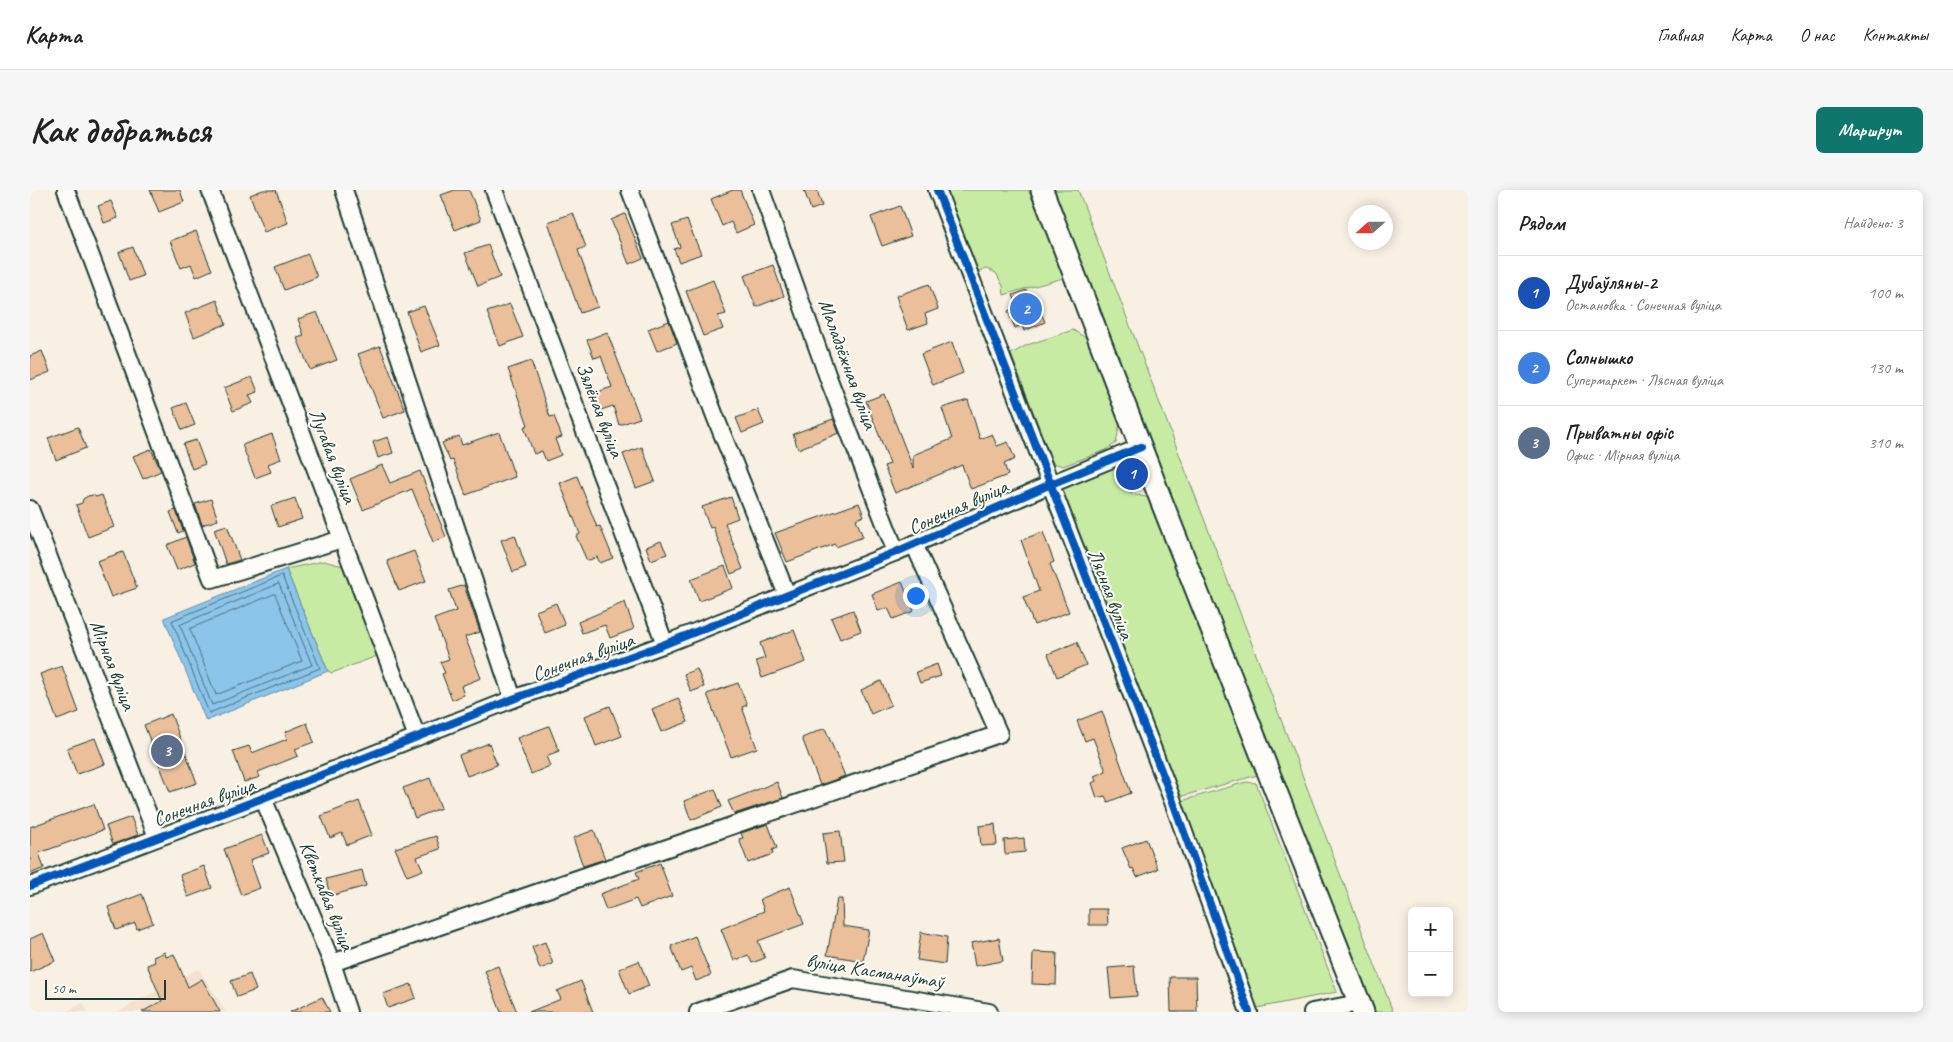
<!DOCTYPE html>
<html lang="ru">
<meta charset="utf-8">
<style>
:root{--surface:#fff;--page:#f6f6f6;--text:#222;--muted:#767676;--line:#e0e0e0;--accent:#0f766e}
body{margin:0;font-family:Caveat,sans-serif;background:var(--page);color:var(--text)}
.controls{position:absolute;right:15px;bottom:15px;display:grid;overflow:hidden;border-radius:8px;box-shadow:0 2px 12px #0003}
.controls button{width:45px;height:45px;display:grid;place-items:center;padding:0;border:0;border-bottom:1px solid var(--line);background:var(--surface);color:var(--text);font:25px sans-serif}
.compass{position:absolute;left:1318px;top:15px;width:45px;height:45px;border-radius:50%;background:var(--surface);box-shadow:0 2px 12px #0003;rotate:249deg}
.scale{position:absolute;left:15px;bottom:12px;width:121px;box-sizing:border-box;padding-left:5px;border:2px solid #1f3d34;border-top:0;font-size:14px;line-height:18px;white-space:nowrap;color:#1f3d34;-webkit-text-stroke:4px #fdfcf7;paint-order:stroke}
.you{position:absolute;left:885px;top:405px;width:18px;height:18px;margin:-12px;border:4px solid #fff;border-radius:50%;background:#1a73e8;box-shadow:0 0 0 8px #1a73e833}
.badge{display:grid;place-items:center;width:32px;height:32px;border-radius:50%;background:var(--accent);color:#fff;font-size:16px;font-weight:700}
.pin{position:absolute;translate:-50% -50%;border:2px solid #fff;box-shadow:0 1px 5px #0006}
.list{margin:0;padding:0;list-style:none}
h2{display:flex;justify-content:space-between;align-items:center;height:65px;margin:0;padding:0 20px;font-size:21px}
h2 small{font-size:16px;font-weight:400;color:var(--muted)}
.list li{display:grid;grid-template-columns:32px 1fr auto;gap:15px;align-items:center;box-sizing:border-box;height:75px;padding:0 20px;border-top:1px solid var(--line)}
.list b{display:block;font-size:19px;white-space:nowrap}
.list p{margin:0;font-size:16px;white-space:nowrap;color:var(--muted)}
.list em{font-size:16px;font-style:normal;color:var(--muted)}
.map{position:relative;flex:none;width:1438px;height:822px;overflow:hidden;border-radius:8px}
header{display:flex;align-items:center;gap:30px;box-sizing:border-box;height:70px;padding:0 25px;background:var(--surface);border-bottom:1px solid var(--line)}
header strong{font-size:24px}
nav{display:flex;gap:28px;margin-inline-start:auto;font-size:18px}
.intro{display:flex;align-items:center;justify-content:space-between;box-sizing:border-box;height:120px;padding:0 30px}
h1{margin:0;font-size:35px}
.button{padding:12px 22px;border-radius:8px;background:var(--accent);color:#fff;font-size:18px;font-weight:700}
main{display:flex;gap:30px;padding:0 30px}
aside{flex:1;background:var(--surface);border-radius:8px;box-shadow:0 2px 12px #0003}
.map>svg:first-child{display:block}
.built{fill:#f4e1ce}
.green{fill:#c8eba4;stroke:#74946c}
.water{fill:#8cc4ea;stroke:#608ea1}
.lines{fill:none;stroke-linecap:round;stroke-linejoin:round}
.shore{stroke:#4b737d;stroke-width:1}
.building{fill:#eabf9a;stroke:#1f3d34}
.minor-casing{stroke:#1f3d34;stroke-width:20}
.major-casing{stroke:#1f3d34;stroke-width:25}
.minor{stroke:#fdfcf7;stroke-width:16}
.major{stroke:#fdfcf7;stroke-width:21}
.cycleway-casing{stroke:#fdfcf7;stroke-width:11}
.cycleway{stroke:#0057b8;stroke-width:8}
.labels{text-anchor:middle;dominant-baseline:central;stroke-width:4;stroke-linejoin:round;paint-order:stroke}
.street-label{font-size:20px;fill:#1f3d34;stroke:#fdfcf7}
</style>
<header>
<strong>Карта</strong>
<nav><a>Главная</a><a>Карта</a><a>О нас</a><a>Контакты</a></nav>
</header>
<div class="intro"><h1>Как добраться</h1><a class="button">Маршрут</a></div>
<main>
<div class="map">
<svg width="1438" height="822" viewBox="0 0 1438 822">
<rect width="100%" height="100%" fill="#f9f0e4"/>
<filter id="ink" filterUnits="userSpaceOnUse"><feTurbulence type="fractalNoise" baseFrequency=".02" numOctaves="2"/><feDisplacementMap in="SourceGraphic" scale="10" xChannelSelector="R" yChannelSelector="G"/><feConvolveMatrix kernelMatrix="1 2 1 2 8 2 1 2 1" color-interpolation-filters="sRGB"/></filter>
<g filter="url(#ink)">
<g class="built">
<path d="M169,779L196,822H88L156,785Z"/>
<path d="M53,813L58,822H35Z"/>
</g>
<g class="green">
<path d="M914,0H998L1030,69L1036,87C1015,94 995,98 974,105L973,96L966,83L956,79L945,82Z"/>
<path d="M1013,0H1048L1363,822H1333L1238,582L1142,609L1021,294L1083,268L1102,304L1130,310Z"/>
<path d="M1043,140L1061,151L1090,233L1086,253L1076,260L1033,276L1023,273L981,164L997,155Z"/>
<path d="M294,371L313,376L347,466L302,483L298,481L256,379Z"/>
<path d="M1216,592L1226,593L1307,802L1222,819L1148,612Z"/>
</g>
<path class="water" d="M256,379L298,481L176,531L134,428Z"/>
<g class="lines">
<g class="shore">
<path d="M252,386L290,478L179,523L142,431Z"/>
<path d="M249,394L282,475L182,515L150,435Z"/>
<path d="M245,404L272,471L186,505L160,439Z"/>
</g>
</g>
<g class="building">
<path d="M120,0H150L154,12L129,22Z"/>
<path d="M233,0H246L258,33L234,42L220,5Z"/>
<path d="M425,0H439L451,30L425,40L411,5Z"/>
<path d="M703,0H710L724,35L706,43L701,32L692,36L681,9Z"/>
<path d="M774,0H787L792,16L781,20Z"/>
<path d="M81,11L88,28L74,33L68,16Z"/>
<path d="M870,16L881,46L852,56L841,27Z"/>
<path d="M543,23L556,57L548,60L568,117L550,123L518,32Z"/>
<path d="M595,24L613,68L599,74L581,30Z"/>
<path d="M657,30L671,64L649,72L644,59L650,57L642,35Z"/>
<path d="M166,41L182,80L166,87L161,74L151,78L140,51Z"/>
<path d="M458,55L470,87L448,96L435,63Z"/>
<path d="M103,57L113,86L99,91L89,62Z"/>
<path d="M278,64L287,87L254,100L245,77Z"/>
<path d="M743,75L754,106L726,117L714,86Z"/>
<path d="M683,90L696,124L688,126L693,139L673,146L656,101Z"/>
<path d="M899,94L908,119L895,124L898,133L878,140L866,106Z"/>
<path d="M996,100L1001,113L1006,111L1015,132L994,141L992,135L985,138L978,121L988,117L983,105Z"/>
<path d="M187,110L196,134L164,147L155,123Z"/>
<path d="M480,114L493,147L470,156L457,122Z"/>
<path d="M394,116L410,155L391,162L377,122Z"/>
<path d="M287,122L307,170L280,180L267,148L274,146L268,129Z"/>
<path d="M639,131L647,153L627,161L618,139Z"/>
<path d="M577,142L610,228L589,235L583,216L568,221L562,204L582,197L571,166L564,168L557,150Z"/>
<path d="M922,152L933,183L903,195L891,164Z"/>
<path d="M350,156L375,220L353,228L328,164Z"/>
<path d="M12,161L20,182L0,190V166Z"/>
<path d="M501,171L520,227L524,226L532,247L525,249L531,265L516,271L512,261L504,264L494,237L498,235L478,179Z"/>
<path d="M222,187L228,202L219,205L223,213L203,221L194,198Z"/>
<path d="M854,204L883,278V265L922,249L912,218L938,210L950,249L962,244L967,256L978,252L985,269L974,274L978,285L941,299L932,275L865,303L854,276L860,274L836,211Z"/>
<path d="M156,213L165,235L152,240L143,218Z"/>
<path d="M728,220L734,234L712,243L706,228Z"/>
<path d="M803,229L809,243L768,259L763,244Z"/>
<path d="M48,237L56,258L26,270L18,248Z"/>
<path d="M469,242L485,287L436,305L423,270L420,271L412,253L429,246L432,255Z"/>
<path d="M242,244L251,269L238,274L241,282L225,288L212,255Z"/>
<path d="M358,247L363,263L348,268L343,252Z"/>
<path d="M166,250L175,274L162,279L153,254Z"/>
<path d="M612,257L625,291L606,298L593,264Z"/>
<path d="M121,259L131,281L113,289L103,266Z"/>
<path d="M352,275L360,293L390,281L416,347L403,352L382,299L333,320L320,289Z"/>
<path d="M547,286L567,337L570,336L583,368L570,373L567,367L557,371L546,346L550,344L530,293Z"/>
<path d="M63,305L66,307L72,305L84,337L58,347L46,315L52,313L53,309L58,306Z"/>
<path d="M701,307L708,328L695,333L713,379L701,384L683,337L680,338L672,317Z"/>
<path d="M265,308L272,329L248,337L241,316Z"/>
<path d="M181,309L188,330L172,335L165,314Z"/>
<path d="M829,313L834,326L826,329L833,347L806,357L805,354L757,372L745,343Z"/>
<path d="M146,320L153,341L148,343L140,322Z"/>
<path d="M197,335L210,370L196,374L184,339Z"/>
<path d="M1013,342L1024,372L1020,374L1039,422L1004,435L993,407L1009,401L991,350Z"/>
<path d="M485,345L496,377L483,382L471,350Z"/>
<path d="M156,347L165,373L147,380L137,355Z"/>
<path d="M631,351L637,364L621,370L616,357Z"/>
<path d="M384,361L396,391L369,401L357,371Z"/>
<path d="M93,362L107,398L81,407L67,371Z"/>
<path d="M695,376L703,398L669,411L661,389Z"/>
<path d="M872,392L884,421L863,429L858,418L848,421L842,404Z"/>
<path d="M434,395L450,442L435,447L451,488L431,496L434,505L422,510L412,484L415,483L410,472L419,469L404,429L426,421L419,400Z"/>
<path d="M595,412L604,439L580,448L575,435L552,443L548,432Z"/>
<path d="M526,413L535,435L515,443L506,421Z"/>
<path d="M823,420L831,441L810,449L801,428Z"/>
<path d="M764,440L776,472L732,488L726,471L735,468L730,453Z"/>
<path d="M1047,452L1056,475L1027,487L1018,464Z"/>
<path d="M907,474L911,486L890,493L886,482Z"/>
<path d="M32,476L49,522L27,530L10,484Z"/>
<path d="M667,479L674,497L661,502L654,484Z"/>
<path d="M851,491L861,515L841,524L831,500Z"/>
<path d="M708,493L717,515L712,517L727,558L701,567L677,504Z"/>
<path d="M648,508L658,532L631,542L622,519Z"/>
<path d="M580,516L592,546L566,556L555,526Z"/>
<path d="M1072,521L1101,603L1078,612L1075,606L1067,608L1062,593L1066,591L1064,586L1076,581L1063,548L1055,551L1047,531Z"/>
<path d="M141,524L167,593L140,602L114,535Z"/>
<path d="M277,533L284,552L265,559L268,566L228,582L230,587L214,592L203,561L219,556L222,563L257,549L255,542Z"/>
<path d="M519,536L529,561L516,566L520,576L501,584L487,548Z"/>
<path d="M795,538L815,586L790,595L772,548Z"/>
<path d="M65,548L75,574L47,584L37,558Z"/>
<path d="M459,553L467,575L437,586L429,565Z"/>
<path d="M400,588L411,618L385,628L373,598Z"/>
<path d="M747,592L753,608L704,624L698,611Z"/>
<path d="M685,599L692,617L661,630L654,611Z"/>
<path d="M329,611L342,645L317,655L312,643L300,648L291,626Z"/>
<path d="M64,614L73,640L9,663L14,678L0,684V637Z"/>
<path d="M101,627L108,645L83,654L76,636Z"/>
<path d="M738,634L747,658L742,660L743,664L718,673L709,649L713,648L711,643Z"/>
<path d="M965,634L967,655L951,656L949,636Z"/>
<path d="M564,640L575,669L553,676L543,648Z"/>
<path d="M810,641L814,672L797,673L793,643Z"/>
<path d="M232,645L239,663L220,670L230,698L211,705L194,659Z"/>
<path d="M406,646L410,659L387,667L393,680L377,686L365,658Z"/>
<path d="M994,648L995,662L975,664L974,650Z"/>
<path d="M1116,649L1128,679L1107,687L1103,678L1101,679L1092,658Z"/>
<path d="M630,673L642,706L610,718L606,709L576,720L570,704L609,689L606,682Z"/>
<path d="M174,676L182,698L158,707L150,685Z"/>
<path d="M332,680L336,696L300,706L296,689Z"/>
<path d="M760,697L774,734L728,751L735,768L722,773L718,765L704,771L691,739L734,721L730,709Z"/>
<path d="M112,704L123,733L107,739L105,733L86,740L78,717Z"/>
<path d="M807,709H812L813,736L839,740L833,771L797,765Z"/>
<path d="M1059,719H1077L1078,735H1059Z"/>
<path d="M891,742L917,747L915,774L887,770Z"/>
<path d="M13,743L25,771L0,782V749Z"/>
<path d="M665,746L681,785L666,791L661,778L651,782L641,756Z"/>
<path d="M969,748L973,771L945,776L941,753Z"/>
<path d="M515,752L523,774L510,779L502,757Z"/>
<path d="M135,762L136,767L144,764L158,797L172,789L190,822H112L132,811L117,775L125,772L123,767Z"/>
<path d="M1003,762L1027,763L1026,795L1002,794Z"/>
<path d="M609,771L619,796L599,804L589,779Z"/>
<path d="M468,776L487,822H471L455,781Z"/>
<path d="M1104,776L1107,806L1081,808L1078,778Z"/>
<path d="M220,784L226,800L207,807L201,791Z"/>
<path d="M1140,787H1166L1167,822H1141Z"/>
<path d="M551,791L563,822H499L531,809L527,801Z"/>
<path d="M381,794L386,808L358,818L353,804Z"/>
<path d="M292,807L300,822H260Z"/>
</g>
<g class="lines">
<defs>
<g id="minor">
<path d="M36,0L182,389L312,349"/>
<path d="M180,0L387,547"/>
<path d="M314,0L483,509"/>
<path d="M464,0L635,454"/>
<path d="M600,0L685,226L757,405"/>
<path d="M731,0L799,190L866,362"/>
<path d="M907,0L1142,609L1219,822"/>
<path d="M0,319L127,647"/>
<path d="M233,608L302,773L318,822"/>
<path d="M0,696L233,608L483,509L635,454L866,362L1021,294L1111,257"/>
<path d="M302,773L969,544L884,354"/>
<path d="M668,822L763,789L959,822"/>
<path d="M1282,822L1329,813"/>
</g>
<path id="major" d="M1012,0L1131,310L1333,822"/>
</defs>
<use href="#minor" class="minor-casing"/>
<use href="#major" class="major-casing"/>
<use href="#minor" class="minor"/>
<use href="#major" class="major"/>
<defs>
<g id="cycleway">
<path d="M907,0L1142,609L1219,822"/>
<path d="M0,696L233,608L483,509L635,454L866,362L1021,294L1111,257"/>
</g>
</defs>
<use href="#cycleway" class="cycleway-casing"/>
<use href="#cycleway" class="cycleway"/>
</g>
</g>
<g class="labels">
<g class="street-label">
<text transform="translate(818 174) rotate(70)">Маладзёжная вуліца</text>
<text transform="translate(570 220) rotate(69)">Зялёная вуліца</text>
<text transform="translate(303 266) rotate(69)">Лугавая вуліца</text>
<text transform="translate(928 317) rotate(-24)">Сонечная вуліца</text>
<text transform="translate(1081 404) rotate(69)">Лясная вуліца</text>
<text transform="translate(553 467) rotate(-20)">Сонечная вуліца</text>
<text transform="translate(83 475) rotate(69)">Мірная вуліца</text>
<text transform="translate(174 612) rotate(-20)">Сонечная вуліца</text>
<text transform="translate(297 706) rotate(68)">Кветкавая вуліца</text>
<text transform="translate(845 781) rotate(9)">вуліца Касманаўтаў</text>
</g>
</g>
</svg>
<div class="controls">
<button>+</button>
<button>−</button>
</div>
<svg class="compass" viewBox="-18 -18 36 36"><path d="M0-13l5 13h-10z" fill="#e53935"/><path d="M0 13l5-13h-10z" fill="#767676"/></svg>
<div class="scale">50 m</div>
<div class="you"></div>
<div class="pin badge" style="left:1102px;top:284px;background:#1a4fb4">1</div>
<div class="pin badge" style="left:996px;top:119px;background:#3f7fe0">2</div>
<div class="pin badge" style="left:137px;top:561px;background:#5c6f8a">3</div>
</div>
<aside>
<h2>Рядом<small>Найдено: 3</small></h2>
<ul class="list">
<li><span class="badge" style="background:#1a4fb4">1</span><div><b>Дубаўляны-2</b><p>Остановка · Сонечная вуліца</p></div><em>100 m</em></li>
<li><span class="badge" style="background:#3f7fe0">2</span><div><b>Солнышко</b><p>Супермаркет · Лясная вуліца</p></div><em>130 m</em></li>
<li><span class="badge" style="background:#5c6f8a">3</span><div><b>Прыватны офіс</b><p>Офис · Мірная вуліца</p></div><em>310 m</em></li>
</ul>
</aside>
</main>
